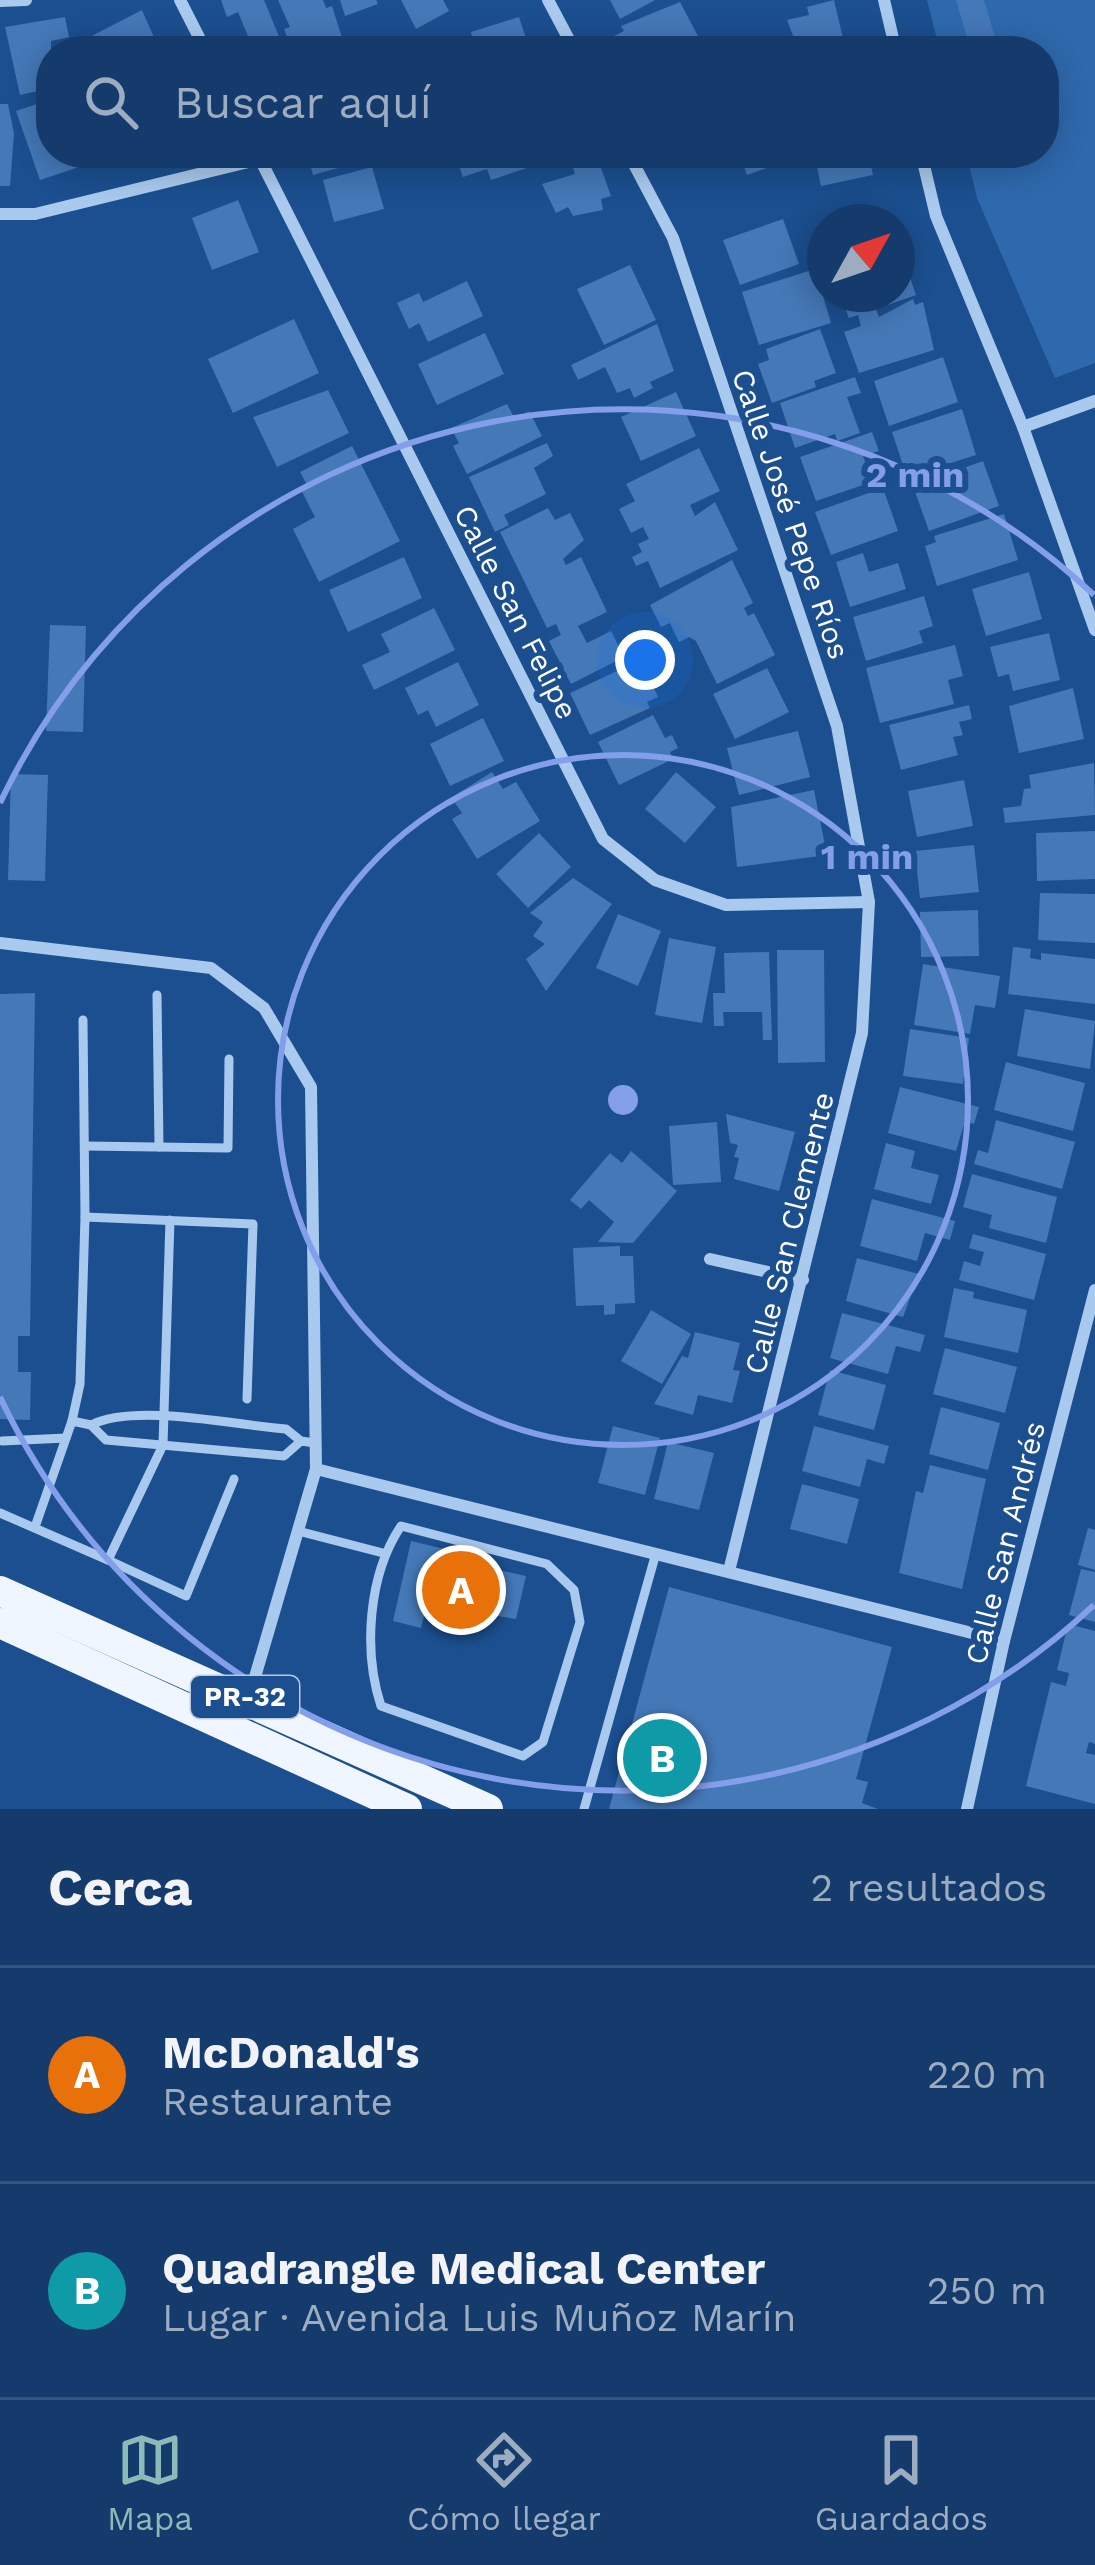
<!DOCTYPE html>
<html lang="es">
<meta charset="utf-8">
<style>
:root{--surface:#143b6b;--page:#1d4271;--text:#f1f3f6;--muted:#9dadc1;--line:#33557e;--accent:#8bbbb9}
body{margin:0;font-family:"Work Sans",sans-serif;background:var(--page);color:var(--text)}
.compass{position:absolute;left:807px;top:204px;width:108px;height:108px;border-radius:50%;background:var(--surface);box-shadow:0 6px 30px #0003;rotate:50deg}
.you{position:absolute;left:645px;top:660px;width:42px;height:42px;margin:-30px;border:9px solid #fff;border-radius:50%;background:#1a73e8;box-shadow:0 0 0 18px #1a73e833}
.badge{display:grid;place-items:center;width:78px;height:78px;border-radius:50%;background:var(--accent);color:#fff;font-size:39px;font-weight:700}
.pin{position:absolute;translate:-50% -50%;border:6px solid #fff;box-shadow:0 3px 12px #0006}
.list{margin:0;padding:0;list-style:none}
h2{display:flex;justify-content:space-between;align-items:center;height:156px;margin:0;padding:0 48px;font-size:51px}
h2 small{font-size:39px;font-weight:400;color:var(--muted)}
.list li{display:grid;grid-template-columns:78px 1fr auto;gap:36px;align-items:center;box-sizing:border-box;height:216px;padding:0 48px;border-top:3px solid var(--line)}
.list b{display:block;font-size:45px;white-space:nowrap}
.list p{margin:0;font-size:39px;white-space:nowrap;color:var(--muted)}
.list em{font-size:39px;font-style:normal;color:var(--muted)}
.icon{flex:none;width:66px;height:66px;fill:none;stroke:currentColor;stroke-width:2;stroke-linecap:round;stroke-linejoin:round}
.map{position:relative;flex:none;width:1095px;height:1809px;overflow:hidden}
.search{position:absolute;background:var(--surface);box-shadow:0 6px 30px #0003;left:36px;right:36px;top:36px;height:132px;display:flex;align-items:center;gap:30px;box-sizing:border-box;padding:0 42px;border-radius:48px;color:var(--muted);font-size:45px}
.sheet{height:588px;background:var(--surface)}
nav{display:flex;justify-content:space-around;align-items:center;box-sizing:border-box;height:168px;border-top:3px solid var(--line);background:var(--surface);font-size:33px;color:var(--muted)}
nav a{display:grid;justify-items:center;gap:6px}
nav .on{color:var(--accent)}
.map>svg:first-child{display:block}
.grass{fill:#2e69ad}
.building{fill:#4478b7}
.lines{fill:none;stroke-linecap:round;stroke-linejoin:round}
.service{stroke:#a9c9ee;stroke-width:9}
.minor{stroke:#a9c9ee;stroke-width:12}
.primary{stroke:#f0f6ff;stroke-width:30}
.ring{fill:none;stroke:#839eea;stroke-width:6}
.labels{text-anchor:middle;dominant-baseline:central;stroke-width:12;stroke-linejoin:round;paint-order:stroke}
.shield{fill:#1b4f8f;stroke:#bbcadd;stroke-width:3}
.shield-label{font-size:27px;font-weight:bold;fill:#fff}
.street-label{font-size:30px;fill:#fff;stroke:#1b4f8f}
.centre{fill:#839eea;stroke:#1b4f8f;stroke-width:6}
.ring-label{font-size:36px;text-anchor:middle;font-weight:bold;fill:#839eea;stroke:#1b4f8f;stroke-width:12;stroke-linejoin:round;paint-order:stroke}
</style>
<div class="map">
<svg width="1095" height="1809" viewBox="0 0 1095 1809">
<rect width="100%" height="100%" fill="#1b4f8f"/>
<path class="grass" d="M927,0H1095V363L1055,378L977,198L966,153H1044V51H940Z"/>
<g class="building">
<path d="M221,0H264L285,51H254L238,12L227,17Z"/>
<path d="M278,0H323L326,8L332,6L343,41L318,51H292L284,29L290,27Z"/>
<path d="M340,0H376L378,4L345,16Z"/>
<path d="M401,0H443L449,11L416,29Z"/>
<path d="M610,0H655L620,19Z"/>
<path d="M834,0L846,51H799L787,20L809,15L807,7Z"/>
<path d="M956,0H984L999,51H971Z"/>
<path d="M680,2L700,40L678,51H622L614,36L624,31L621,26Z"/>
<path d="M142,10L160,51H87L82,41Z"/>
<path d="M65,17L69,37L51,41V88L20,95L5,27Z"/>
<path d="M519,17L530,51H456L474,44L471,32Z"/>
<path d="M43,102L51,114V153H78L82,166L40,180L16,111Z"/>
<path d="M0,104H8L14,133L10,186H0Z"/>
<path d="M307,153H334L338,168L313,175Z"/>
<path d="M473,153H569V154L491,180L487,169L463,177L456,158Z"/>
<path d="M706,153H774L778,164L747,175L740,156L711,166Z"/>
<path d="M814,153H868L873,175L821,186Z"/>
<path d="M596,154L611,196L601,199L603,210L573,216L568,207L556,213L542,184L575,174L571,161Z"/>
<path d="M372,167L384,209L334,222L323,180Z"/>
<path d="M238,200L259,252L212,270L192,218Z"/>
<path d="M783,219L799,264L740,285L723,240Z"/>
<path d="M898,243L916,295L876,309L879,317L913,299L915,305L923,302L934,350L859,373L844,332L861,326L858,315L849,318L842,300L851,294H897Z"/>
<path d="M630,265L656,320L604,345L577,289Z"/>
<path d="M815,269L831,323L759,345L742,292Z"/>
<path d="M467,281L483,316L428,342L419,323L409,329L397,303L419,293L423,302Z"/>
<path d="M294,319L319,373L233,413L208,359Z"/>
<path d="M657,324L674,371L650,382L653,388L634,398L630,388L617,393L605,367L578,380L571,365Z"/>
<path d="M820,329L836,373L814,381L816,387L772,403L758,364L769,360L766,349Z"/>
<path d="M485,333L504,374L437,405L418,364Z"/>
<path d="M943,357L958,402L889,426L874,381Z"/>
<path d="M855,377L861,393L847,397L860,433L837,441L835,434L795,448L780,403Z"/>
<path d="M328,390L349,433L277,467L253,417Z"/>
<path d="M676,392L696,436L641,461L621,417Z"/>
<path d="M507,404L515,419L529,411L542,436L467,474L453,446L459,443L451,428Z"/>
<path d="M962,409L976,455L907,477L892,432Z"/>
<path d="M872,432L879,451L863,456L872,482L816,501L800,457Z"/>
<path d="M547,443L553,456L534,468L546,494L504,515L509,525L495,532L469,477Z"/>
<path d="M352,446L400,541L319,582L293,529L315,517L300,488L307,485L300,472Z"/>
<path d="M699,448L720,491L690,505L695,516L715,502L738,550L660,588L648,561L636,566L632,557L642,552L638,544L649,539L643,527L631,533L619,509L635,501L626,484Z"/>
<path d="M983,461L999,506L929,531L913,486Z"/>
<path d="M883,488L898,531L831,555L815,512Z"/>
<path d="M548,508L555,520L570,513L584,540L563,559L566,565L581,557L607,612L578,626L587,643L611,631L624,657L571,684L549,641L561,635L556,624L547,628L500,532Z"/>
<path d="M1004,514L1018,560L937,586L925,546L936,542L934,536Z"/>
<path d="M863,553L869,572L898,563L906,589L850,607L836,562Z"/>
<path d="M404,557L422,598L348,632L329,590Z"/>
<path d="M732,560L753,603L744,608L748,616L754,613L775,655L717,684L696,641L689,637L679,642L670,623L661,627L650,605Z"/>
<path d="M1029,572L1042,619L986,636L972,589Z"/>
<path d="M924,596L933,626L919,631L923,643L866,661L853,617Z"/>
<path d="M434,608L455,650L374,690L362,665L390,652L381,634Z"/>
<path d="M50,625L86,626L83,732L46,731Z"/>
<path d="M1049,633L1060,680L1013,691L1009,674L998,677L990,647Z"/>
<path d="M955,645L963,676L948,680L954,704L880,723L866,668Z"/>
<path d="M458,662L479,705L436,727L428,710L418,715L405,688Z"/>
<path d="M630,665L635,676L646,671L658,697L647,702L650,708L590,735L570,693Z"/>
<path d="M767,668L789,712L735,739L713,694Z"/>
<path d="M1073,688L1084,739L1019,753L1009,706Z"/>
<path d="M969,705L972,719L959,722L963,735L953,737L958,755L901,770L889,725Z"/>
<path d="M653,715L665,738L672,735L678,748L670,752L673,759L619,785L598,742Z"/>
<path d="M483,718L504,761L450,786L430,744Z"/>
<path d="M798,731L810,777L739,795L727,748Z"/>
<path d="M1094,763L1095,815L1005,823L1003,808L1021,806L1024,789L1031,788L1029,775Z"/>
<path d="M492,772L503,789L516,782L540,821L477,859L452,819L462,813L455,803L449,806L446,801Z"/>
<path d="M676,772L716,807L685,843L645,809Z"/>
<path d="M11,774L48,775L45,881L8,880Z"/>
<path d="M964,780L973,826L917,837L908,791Z"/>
<path d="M814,790L827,855L737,867L731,807Z"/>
<path d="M1095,831V879L1037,881L1036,833Z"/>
<path d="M539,833L571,867L528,908L496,874Z"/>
<path d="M974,845L979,892L920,898L915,851Z"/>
<path d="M573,878L612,904L546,991L526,959L545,944L533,936L543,922L530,913Z"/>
<path d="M1040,893L1095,894V943L1038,940Z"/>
<path d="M978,910L979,956L921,957L920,912Z"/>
<path d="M618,914L661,931L638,986L596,968Z"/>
<path d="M669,938L716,947L702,1023L655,1015Z"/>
<path d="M1013,947L1031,949L1030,958L1041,960V953L1095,959V1004L1008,994Z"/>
<path d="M777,950H824L825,1062L778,1063Z"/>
<path d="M769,952L772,1040H763L762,1012H723L724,1026H714L713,993H725L724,953Z"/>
<path d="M923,964L1000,976L995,1008L975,1005L970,1034L914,1025Z"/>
<path d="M35,993L30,1336H18V1372H31L30,1420L0,1419V994Z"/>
<path d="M1025,1009L1095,1021L1090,1069L1017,1056Z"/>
<path d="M910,1029L969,1038L963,1084L903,1076Z"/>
<path d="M1006,1062L1085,1083L1073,1131L994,1110Z"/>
<path d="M900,1087L979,1107L974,1124L965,1121L956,1151L888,1133Z"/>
<path d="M726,1114L795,1132L779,1191L734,1179L739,1158L734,1157L738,1145L730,1143Z"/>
<path d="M996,1120L1075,1142L1062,1189L974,1164L978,1150L988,1153Z"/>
<path d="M717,1122L721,1182L673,1185L669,1126Z"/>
<path d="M886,1143L915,1151L911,1168L939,1175L931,1204L874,1189Z"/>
<path d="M631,1151L677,1191L633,1243L598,1242L614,1222L589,1200L581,1209L570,1200L610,1153L622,1163Z"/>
<path d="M972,1174L1057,1197L1046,1243L989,1228L992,1215L963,1207Z"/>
<path d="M872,1199L955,1221L950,1240L925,1233L917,1261L860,1246Z"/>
<path d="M973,1234L1046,1254L1034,1300L959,1280L964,1261L980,1266L984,1252L969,1248Z"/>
<path d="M620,1246V1256H633L635,1303L615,1304V1314L604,1315V1305L576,1306L573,1248Z"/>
<path d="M857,1258L919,1274L903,1317L846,1301Z"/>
<path d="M954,1288L974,1292L973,1298L1027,1310L1018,1353L944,1337Z"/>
<path d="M651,1310L691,1334L662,1384L621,1361Z"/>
<path d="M842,1313L925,1335L920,1352L896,1346L888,1374L830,1358Z"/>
<path d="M695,1332L740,1343L733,1370L740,1371L732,1403L698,1395L693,1415L654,1404L682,1356L688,1358Z"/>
<path d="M945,1348L1017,1367L1005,1413L933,1394Z"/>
<path d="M830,1370L886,1385L874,1430L818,1415Z"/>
<path d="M941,1407L1000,1423L988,1470L929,1454Z"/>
<path d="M613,1426L660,1438L645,1495L598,1483Z"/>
<path d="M814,1426L889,1446L884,1464L867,1459L860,1487L802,1471Z"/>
<path d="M668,1442L714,1453L699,1510L654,1499Z"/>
<path d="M930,1465L986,1479L962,1589L899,1573L916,1491L923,1493Z"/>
<path d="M802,1484L859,1499L847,1544L790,1529Z"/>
<path d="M1088,1528L1095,1530V1570L1078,1565Z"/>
<path d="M411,1541L478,1557L476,1565L526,1576L516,1619L427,1604L421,1628L393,1621Z"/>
<path d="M1081,1569L1095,1572V1622L1069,1615Z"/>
<path d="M669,1587L892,1647L856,1779L868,1782L862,1803L878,1809H609Z"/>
<path d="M1068,1624L1095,1631V1744L1089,1742L1086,1753L1095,1755V1804L1026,1786L1051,1682L1066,1686L1069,1673L1057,1670Z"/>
</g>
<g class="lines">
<g class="service">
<path d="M157,995L159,1147"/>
<path d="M83,1020L85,1217"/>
<path d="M85,1146L228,1148L229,1059"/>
<path d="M170,1220L163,1445L108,1560L186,1596L234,1479"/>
<path d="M72,1421L80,1384L85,1217L253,1224L247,1399"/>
<path d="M2,1441L66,1438"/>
<path d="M301,1441L284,1456L106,1440L91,1425C135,1403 234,1425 286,1429L301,1441L315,1443"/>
<path d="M0,1513L108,1560"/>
<path d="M401,1526L547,1564L574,1590L580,1622L543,1742L523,1756L381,1706C363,1651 368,1575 401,1526Z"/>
<path d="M35,1527L72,1421L91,1425"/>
<path d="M298,1531L383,1553"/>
<path d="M584,1809L656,1553"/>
</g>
<g class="minor">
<path d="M180,0L206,51"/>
<path d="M548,0L575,51"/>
<path d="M884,0L896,51"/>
<path d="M0,1L26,0"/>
<path d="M257,153L603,839L655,880L726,905L869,902"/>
<path d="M628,153L673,238L837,726L869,902L862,1033L729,1571"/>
<path d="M921,153L936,216L1023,427L1095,630"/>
<path d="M0,214H35L260,159"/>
<path d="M1023,427L1095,401"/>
<path d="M0,943L211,968L264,1008L311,1087L316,1469L248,1701"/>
<path d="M710,1259L803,1280"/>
<path d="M316,1469L1004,1641"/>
<path d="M967,1809L1004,1641L1095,1290"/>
</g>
<g class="primary">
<path d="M0,1591L488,1809"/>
<path d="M0,1623L407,1809"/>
</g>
</g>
<g class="ring">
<circle cx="623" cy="1100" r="345"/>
<path d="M1094 1605A690 690 0 0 1 0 1397M0 803A690 690 0 0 1 1094 595"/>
</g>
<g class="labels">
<rect class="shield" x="191" y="1676" width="108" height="42" rx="9"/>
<g class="shield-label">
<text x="245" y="1697">PR-32</text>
</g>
<g class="street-label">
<text transform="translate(791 514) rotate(71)">Calle José Pepe Ríos</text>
<text transform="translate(516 612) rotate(63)">Calle San Felipe</text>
<text transform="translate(789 1233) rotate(-76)">Calle San Clemente</text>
<text transform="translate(1005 1543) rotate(-76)">Calle San Andrés</text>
</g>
</g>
<circle cx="623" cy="1100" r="18" class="centre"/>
<g class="ring-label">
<text x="915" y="487">2 min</text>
<text x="867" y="869">1 min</text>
</g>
</svg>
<svg class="compass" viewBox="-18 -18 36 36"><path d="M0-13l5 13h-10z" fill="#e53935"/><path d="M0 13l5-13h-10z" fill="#9dadc1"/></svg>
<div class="you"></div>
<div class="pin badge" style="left:461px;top:1590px;background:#e8710a">A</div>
<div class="pin badge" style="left:662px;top:1758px;background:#0f9aa8">B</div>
<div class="search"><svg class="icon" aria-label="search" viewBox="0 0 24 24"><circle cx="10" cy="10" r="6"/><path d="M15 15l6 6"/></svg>Buscar aquí</div>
</div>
<section class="sheet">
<h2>Cerca<small>2 resultados</small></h2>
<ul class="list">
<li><span class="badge" style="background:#e8710a">A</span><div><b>McDonald's</b><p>Restaurante</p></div><em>220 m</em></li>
<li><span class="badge" style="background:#0f9aa8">B</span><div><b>Quadrangle Medical Center</b><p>Lugar · Avenida Luis Muñoz Marín</p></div><em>250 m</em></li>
</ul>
</section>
<nav>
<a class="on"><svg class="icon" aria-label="map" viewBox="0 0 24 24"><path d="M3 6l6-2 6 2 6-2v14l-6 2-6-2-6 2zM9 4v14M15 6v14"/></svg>Mapa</a>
<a><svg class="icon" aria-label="directions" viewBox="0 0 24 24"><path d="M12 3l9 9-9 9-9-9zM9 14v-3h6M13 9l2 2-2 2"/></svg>Cómo llegar</a>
<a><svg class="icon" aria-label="saved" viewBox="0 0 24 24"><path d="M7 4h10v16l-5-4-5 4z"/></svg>Guardados</a>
</nav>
